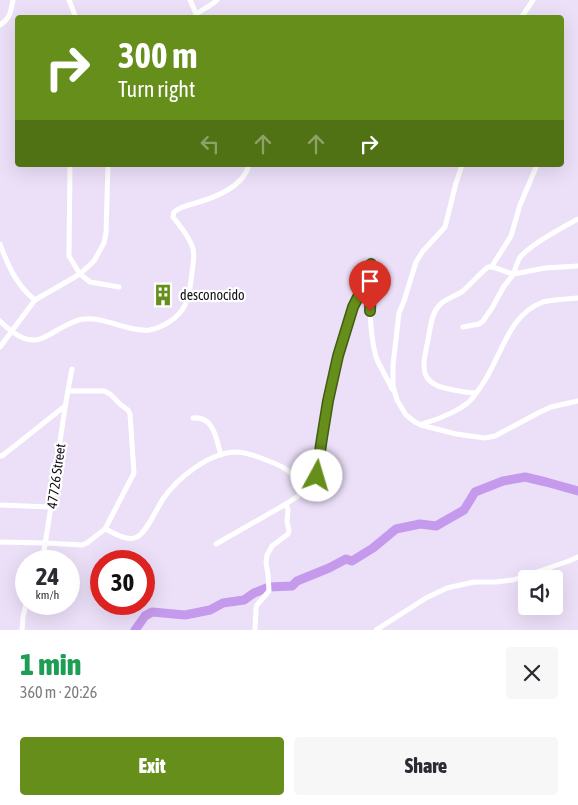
<!DOCTYPE html>
<meta charset="utf-8">
<style>
body{margin:0;font-family:"Asap Condensed",sans-serif;background:#f7f7f7;color:#2b2b33;height:100vh;display:flex;flex-direction:column;font-size:19px;white-space:nowrap}
*{box-sizing:border-box;margin:0}
p{font-size:16px;color:#7c7c81}
.icon{flex:none;width:28px;height:28px;fill:none;stroke:currentColor;stroke-width:2;stroke-linecap:round;stroke-linejoin:round}
.map{position:relative;height:630px;overflow:hidden}
.details{display:flex;flex-direction:column;background:#fff;flex:1}
.details>*{flex:none}
.guide{position:absolute;left:15px;top:15px;width:549px;height:152px;border-radius:5px;box-shadow:0 5px 20px #0002;background:#668e1b;color:#fff;overflow:hidden}
.tools{position:absolute;left:518px;top:570px;display:grid;gap:10px}
.tools a{display:grid;place-items:center;width:45px;height:45px;border-radius:5px;background:#fff;box-shadow:0 5px 20px #0002;font-size:25px}
.speed{position:absolute;left:15px;top:550px;display:flex;gap:10px;font-size:25px;font-weight:700;text-align:center}
.speed>*{display:grid;place-content:center;width:65px;height:65px;border-radius:50%;background:#fff;box-shadow:0 5px 20px #0002;line-height:1}
.speed small{font-size:12px;font-weight:400}
.speed .limit{border:8px solid #d22;background:#fff;color:#111}
.pin{position:absolute;display:grid;place-items:center;width:42px;height:42px;color:#fff;margin:-51px -21px;border-radius:50% 50% 50% 0;rotate:-45deg;box-shadow:0 0 5px #0007}
.pin .icon{rotate:45deg}
.me{position:absolute;width:55px;margin:-28px;rotate:6deg;stroke-linejoin:round;filter:drop-shadow(0 0 4px #0008)}
.turn{display:flex;align-items:center;gap:18px;height:105px;padding:0 20px;font-size:22px}
.turn .icon{width:65px;height:65px;stroke-width:2.5}
.turn b{display:block;font-size:35px;line-height:42px}
.lanes{display:flex;align-items:center;height:48px;padding:0 20px;background:#0003;justify-content:center;gap:25px;direction:ltr}
.lanes .off{opacity:.35}
.round{display:grid;place-items:center;flex:none;width:52px;height:52px;border-radius:5px;background:#f7f7f7}
.summary{display:flex;align-items:center;justify-content:space-between;height:85px;padding:0 20px}
h1{font-size:30px;font-weight:800;line-height:38px;color:#1e9e55}
.cta{display:flex;gap:10px;margin-top:auto;padding:10px 20px}
.cta a{flex:1;height:58px;border-radius:5px;background:#668e1b;color:#fff;font-size:20px;font-weight:800;line-height:58px;text-align:center}
.cta a+a{background:#f7f7f7;color:#2b2b33}
.map>svg:first-child{display:block}
.lines{fill:none;stroke-linecap:round;stroke-linejoin:round}
.river{stroke:#c599ec;stroke-width:9}
.minor{stroke:#fff;stroke-width:5}
.route-casing{stroke:#425c12;stroke-width:12}
.route{stroke:#668e1b;stroke-width:9}
.labels{text-anchor:middle;stroke-width:4.5;stroke-linejoin:round;paint-order:stroke}
.poi-label{font-size:14px;fill:#141018;stroke:#fff;text-anchor:start}
.street-label{font-size:14px;fill:#141018;stroke:#fff}
</style>
<div class="map">
<svg width="578" height="630" viewBox="0 0 578 630">
<rect width="100%" height="100%" fill="#ece0f9"/>
<g class="lines">
<polyline class="river" points="135,630 145,616 152,612 185,615 210,610 223,603 244,600 254,593 269,587 292,586 297,581 329,568 346,559 352,561 373,548 396,529 420,524 436,526 464,510 475,492 503,481 525,477 546,482 578,491"/>
<g class="minor">
<polyline points="69,0 76,18"/>
<polyline points="190,0 197,16"/>
<path d="M 196,14 C 203,9 211,6 217,0"/>
<polyline points="521,18 533,0"/>
<path d="M 0,25 C 10,19 11,11 13,0"/>
<polyline points="70,165 69,256 80,274 90,282 119,287"/>
<polyline points="462,165 456,183 445,227 423,251 416,262 404,301 399,313 393,365 393,386 397,400 406,415 415,422 421,425 456,434 485,438 495,436 540,412 551,407 578,401"/>
<path d="M 0,244 C 8,266 17,286 35,300"/>
<polyline points="492,266 511,236 520,205 537,165"/>
<path d="M 0,321 C 10,331 25,344 40,339 C 49,336 58,329 67,325 C 73,322 78,319 85,319 C 106,317 127,332 149,330 C 162,328 179,318 185,305 C 190,295 191,283 192,272 C 193,264 195,256 193,249 C 190,237 180,226 173,217 L 174,212 C 180,207 188,205 196,203 C 216,197 243,187 249,165"/>
<polyline points="463,327 479,324 483,321 492,308 504,286 514,274 545,268 578,266"/>
<polyline points="0,347 35,300 80,274 94,261 104,243 106,233 108,165"/>
<polyline points="68,391 104,391 110,394 121,405 128,410 130,414 134,473 105,529"/>
<path d="M 476,393 C 500,366 505,315 543,302 C 554,299 567,299 578,298"/>
<path d="M 193,418 C 214,416 216,438 221,455"/>
<path d="M 422,424 C 437,420 469,408 476,393 C 467,393 458,391 449,389 C 417,383 423,365 428,340 C 430,330 431,315 438,307 C 444,298 455,297 463,291 C 472,283 479,274 488,267 C 497,266 505,273 514,274 C 515,269 517,263 519,259 C 526,247 565,226 578,219"/>
<polyline points="0,456 2,456 65,406"/>
<path d="M 299,488 L 310,478 L 317,477 L 320,473 L 319,458 L 321,438 L 327,401 L 338,356 L 355,302 L 363,285 L 371,264 L 372,266 C 370,296 368,327 376,357 C 379,365 388,380 392,389"/>
<polyline points="0,505 51,507"/>
<path d="M 0,542 L 46,543 L 82,545 L 87,543 L 105,529 C 115,533 127,542 137,537 C 146,533 157,508 163,499 C 177,478 209,453 235,452 C 244,452 253,455 261,458 C 271,462 285,466 292,474 C 296,478 298,485 300,491 L 298,496 L 286,504 L 288,510 L 287,522 L 289,530 L 288,534 L 272,546 L 267,555 L 266,563 L 268,574 L 269,591 L 257,605 L 256,608 L 255,630"/>
<polyline points="216,544 286,504"/>
<path d="M 42,561 C 54,498 59,433 72,369"/>
<polyline points="22,630 23,617 26,604"/>
<polyline points="376,630 426,598 447,588 474,582 496,582 513,580 569,561 578,557"/>
</g>
</g>
<g class="lines">
<g class="route-casing">
<polyline id="route" points="317,476 320,473 319,458 322,438 328,401 338,356 353,307 364,285 371,264 372,266 370,311"/>
</g>
<use href="#route" class="route"/>
</g>
<defs>
<g id="building-bare" transform="scale(1.725)"><path d="M-4-6H4V6H1V3H-1V6H-4ZM-2.5-4.3h1.7v1.8h-1.7ZM.8-4.3h1.7v1.8H.8ZM-2.5-1h1.7V.8h-1.7ZM.8-1h1.7V.8H.8Z" fill="#668e1b" stroke="#fff" stroke-width="2.5" paint-order="stroke"/></g>
</defs>
<g fill-rule="evenodd">
<use href="#building-bare" x="163" y="295"/>
</g>
<g class="labels">
<g class="poi-label">
<text x="180" y="300">desconocido</text>
</g>
<g class="street-label">
<text transform="translate(56 476) rotate(-82)" y="5">47726 Street</text>
</g>
</g>
</svg>
<div class="tools">
<a><svg class="icon" aria-label="sound" viewBox="0 0 24 24"><path d="M4 9h4l5-4v14l-5-4H4zM17 9q2 3 0 6"/></svg></a>
</div>
<div class="speed"><div>24<small>km/h</small></div><div class="limit">30</div></div>
<div class="pin" style="left:370px;top:311px;background:#d93025"><svg class="icon" aria-label="arrive" viewBox="0 0 24 24"><path d="M6 21V4h12l-3 4 3 4H6"/></svg></div>
<svg class="me" style="left:317px;top:476px" viewBox="-20 -20 40 40"><circle r="19" fill="#fff"/><path d="M0-13L10 11 0 6-10 11z" fill="#668e1b"/></svg>
<div class="guide">
<div class="turn"><svg class="icon" aria-label="right" viewBox="0 0 24 24"><path d="M7 20v-9h11M14 6l5 5-5 5"/></svg><div><b>300 m</b>Turn right</div></div>
<div class="lanes"><svg class="icon off" aria-label="left" viewBox="0 0 24 24"><path d="M17 20v-9H6M10 6l-5 5 5 5"/></svg><svg class="icon off" aria-label="ahead" viewBox="0 0 24 24"><path d="M12 20V5M6 11l6-6 6 6"/></svg><svg class="icon off" aria-label="ahead" viewBox="0 0 24 24"><path d="M12 20V5M6 11l6-6 6 6"/></svg><svg class="icon" aria-label="right" viewBox="0 0 24 24"><path d="M7 20v-9h11M14 6l5 5-5 5"/></svg></div>
</div>
</div>
<section class="details">
<div class="summary"><div><h1>1 min</h1><p>360 m · 20:26</p></div><a class="round"><svg class="icon" aria-label="close" viewBox="0 0 24 24"><path d="M6 6l12 12M18 6L6 18"/></svg></a></div>
<div class="cta"><a>Exit</a><a>Share</a></div>
</section>
